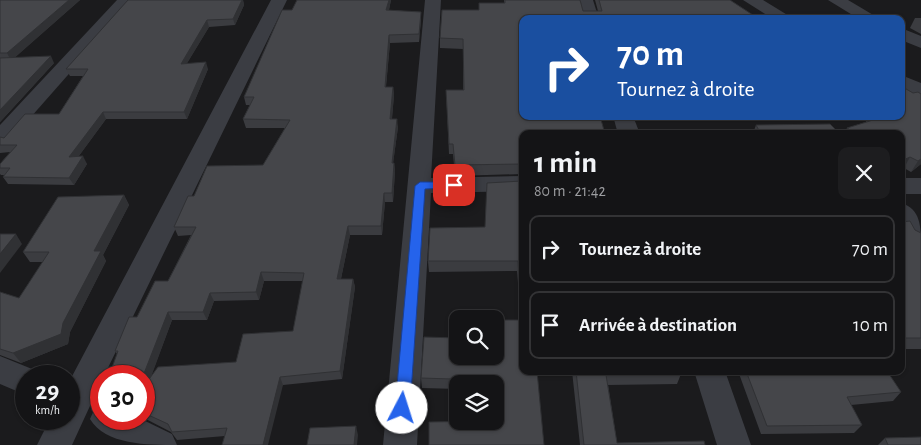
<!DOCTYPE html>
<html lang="fr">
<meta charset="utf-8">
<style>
body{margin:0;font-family:"Alegreya Sans",sans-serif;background:#1d1d1f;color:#f1f3f6;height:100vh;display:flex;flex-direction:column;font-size:19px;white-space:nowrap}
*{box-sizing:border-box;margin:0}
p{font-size:16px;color:#9d9ea1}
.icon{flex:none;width:28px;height:28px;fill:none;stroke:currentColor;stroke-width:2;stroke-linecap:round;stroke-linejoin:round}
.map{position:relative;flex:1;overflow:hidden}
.details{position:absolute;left:519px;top:130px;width:386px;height:245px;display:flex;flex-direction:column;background:#141416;border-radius:10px;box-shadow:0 1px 4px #0004,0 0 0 1px #333335}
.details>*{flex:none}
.banner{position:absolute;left:519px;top:15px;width:386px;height:105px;border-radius:10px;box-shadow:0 1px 4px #0004,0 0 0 1px #333335;background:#1a4fa0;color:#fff;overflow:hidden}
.fabs{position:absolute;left:449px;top:310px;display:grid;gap:10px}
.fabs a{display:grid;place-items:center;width:55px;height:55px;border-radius:10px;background:#141416;box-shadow:0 1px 4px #0004,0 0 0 1px #333335;font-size:25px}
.speed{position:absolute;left:15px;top:365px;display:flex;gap:10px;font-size:25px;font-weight:700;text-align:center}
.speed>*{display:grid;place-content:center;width:65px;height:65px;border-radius:50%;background:#141416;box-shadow:0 1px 4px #0004,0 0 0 1px #333335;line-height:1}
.speed small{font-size:12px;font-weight:400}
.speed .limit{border:8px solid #d22;background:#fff;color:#111}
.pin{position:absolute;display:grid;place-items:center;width:42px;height:42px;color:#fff;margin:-21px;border-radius:10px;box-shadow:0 2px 8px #0006}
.me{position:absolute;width:55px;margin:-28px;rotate:5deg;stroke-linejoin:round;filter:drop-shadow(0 0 4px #0008)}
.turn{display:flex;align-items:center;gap:18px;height:105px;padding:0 15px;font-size:22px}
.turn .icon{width:65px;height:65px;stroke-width:2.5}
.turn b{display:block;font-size:35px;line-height:42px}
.round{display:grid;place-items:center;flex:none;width:52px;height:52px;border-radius:10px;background:#1d1d1f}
.overview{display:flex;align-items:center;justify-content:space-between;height:85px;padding:0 15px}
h1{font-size:30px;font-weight:700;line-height:38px}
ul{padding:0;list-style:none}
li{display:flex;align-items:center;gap:15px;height:68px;margin:0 10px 8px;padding:0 5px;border:2px solid #333335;border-radius:10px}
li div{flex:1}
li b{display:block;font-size:19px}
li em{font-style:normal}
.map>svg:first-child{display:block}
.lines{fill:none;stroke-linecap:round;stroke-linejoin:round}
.minor{fill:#3b3d43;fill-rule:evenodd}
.wall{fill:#3b3c40;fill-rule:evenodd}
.shaded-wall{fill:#303134}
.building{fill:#45464a;stroke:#303134}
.route{fill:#2563eb;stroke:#184099}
</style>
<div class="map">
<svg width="921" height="445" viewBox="0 0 921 445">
<rect width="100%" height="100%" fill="#1b1b1d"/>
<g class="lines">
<g class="minor">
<polygon points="117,0 134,0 8,143 0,144 0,125"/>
<polygon points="271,0 287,0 104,376 101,376 101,382 72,445 37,445 50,419 69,419 69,382"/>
<polygon points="425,0 441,0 431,178 522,176 522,191 431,193 417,445 383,445"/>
<polygon points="577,0 593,0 599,19 583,19"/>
<polygon points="743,0 763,0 794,19 773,19"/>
<polygon points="828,0 848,0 880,19 859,19"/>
<polygon points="901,28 921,36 921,48 901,40"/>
<polygon points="901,75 921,83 921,97 901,89"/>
<polygon points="613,116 633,116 640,134 618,134"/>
<rect x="901" y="178" width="20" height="16"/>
<path d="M 901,203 C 921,209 921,227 921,246 C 900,240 901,221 901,203 Z"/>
<polygon points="0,356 37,371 40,376 26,376 26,395 0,384"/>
<polygon points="694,371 725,371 751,445 717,445"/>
<path d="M 101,406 L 101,419 L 141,419 L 172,434 L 177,445 C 148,445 105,445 90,419 L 95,408 Z"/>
</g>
</g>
<g class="wall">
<polygon points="0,0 80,0 15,57 54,63 0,122"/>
<polygon points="128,0 243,0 244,5 235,25 209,27 187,63 208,69 187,119 106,119 78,157 87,164 74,185 8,184 3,177 4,175 1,175 0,174 0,164 10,152 0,153 0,137 4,138 59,114 83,76 70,76 66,69"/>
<path d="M 391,0 L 389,10 L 421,12 L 421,19 L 419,42 L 390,43 L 386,87 L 393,87 L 394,95 L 392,119 L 398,127 L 393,163 L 394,163 L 395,171 L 393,202 L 385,202 L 382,235 L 350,235 L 341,279 L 353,279 L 355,287 L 342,379 L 283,385 L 225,436 L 177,440 L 171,432 L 144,418 L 144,376 L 117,354 L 115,351 L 137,317 L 168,281 L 191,235 L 178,236 L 174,227 L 194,196 L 263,165 L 285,128 L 246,128 L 243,119 L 250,105 L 246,105 L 244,97 L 292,10 ZM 264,281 L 303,281 L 293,331 L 236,362 L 151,376 L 172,320 L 207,320 L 214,301 L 259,300 Z"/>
<polygon points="504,0 580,0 583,11 598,11 595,0 730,0 522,19 522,179 522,174 455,176 453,154 449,154 446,90 463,90 463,49 440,48 440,38 479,10 504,3"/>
<polygon points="915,18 921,18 921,34 910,28"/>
<polygon points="866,116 901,116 921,164 911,172 904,168 901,169 901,134 844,134 847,128 866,122"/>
<polygon points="756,125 840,134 753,134 753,133"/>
<polygon points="522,181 522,371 495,421 495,384 458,384 458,389 422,388 421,378 499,338 499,320 521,320 517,271 429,272 428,261 485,227"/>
<polygon points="124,195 129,205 103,255 106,261 70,332 68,344 21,363 0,355 0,292 19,298 43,262 30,262 23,252"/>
<polygon points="901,222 921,233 921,349 901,349"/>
<polygon points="572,371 681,371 681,374 677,384 608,385 617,443 705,445 580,445"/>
<polygon points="738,371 887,371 901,392 893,401 851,405 862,425 854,433 761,434"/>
<polygon points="885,438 921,445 878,445"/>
</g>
<g class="shaded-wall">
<polygon points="69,0 80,0 11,61 7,53"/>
<polygon points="242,0 243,0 244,5 235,25 233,19"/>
<polygon points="389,0 391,0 387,18 386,10"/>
<polygon points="421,12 421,19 419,42 419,34"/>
<polygon points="207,20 209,27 183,70 181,64"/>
<polygon points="389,35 390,43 385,95 385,87"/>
<polygon points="51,56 54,63 0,122 0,110"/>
<polygon points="206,62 208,69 187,119 184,112"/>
<polygon points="393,87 394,95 391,127 390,119"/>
<polygon points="103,112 106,119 73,164 69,157"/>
<polygon points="397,119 398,127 392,171 392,163"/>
<polygon points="83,156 87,164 74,185 69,178"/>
<polygon points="910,157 904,168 901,169 901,161"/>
<polygon points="921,159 921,164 911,172 918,161"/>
<polygon points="394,163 395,171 393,202 392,193"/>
<polygon points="384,193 385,202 382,235 381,226"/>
<polygon points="124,195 129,205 103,255 106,261 70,332 68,344 21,363 13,353 63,323 94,251"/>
<polygon points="348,226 350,235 339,288 337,279"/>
<polygon points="16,234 22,244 0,273 0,254"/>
<polygon points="261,272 264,281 259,300 256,292"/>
<polygon points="353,279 355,287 342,379 340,371"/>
<polygon points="210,293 214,301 207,320 203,312"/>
<polygon points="168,312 172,320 147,388 144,383 144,376 143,376"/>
<polygon points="280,377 283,385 268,445 263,445"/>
<polygon points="356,426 358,435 357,445 354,445"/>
</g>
<g class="building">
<polygon points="0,0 69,0 7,53 0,53"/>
<polygon points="128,0 242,0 233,19 207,20 181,64 206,62 184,112 103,112 69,157 83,156 69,178 3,177 10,168 0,168 0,164 17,145 0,145 0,137 4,138 25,114 59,114 88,69 66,69"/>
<polygon points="297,0 389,0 386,10 421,12 419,34 389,35 385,87 393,87 390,119 397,119 392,163 394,163 392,193 384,193 381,226 348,226 337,279 353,279 340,371 280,377 263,445 222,445 227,428 172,432 168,424 144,413 144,386 158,367 236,362 243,334 293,331 304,273 261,272 256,292 210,293 203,312 168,312 143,376 109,376 118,351 115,351 129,317 137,317 155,281 168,281 196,227 174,227 188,196 194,196 207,166 263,165 290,120 243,119 254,97 244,97 282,10 292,10"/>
<polygon points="505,0 580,0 583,11 602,11 599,0 730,0 759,19 522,19 522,116 600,116 605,134 522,134 522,164 455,165 453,144 449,144 446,90 464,90 463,39 440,38 442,10 479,10 479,3 505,3"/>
<polygon points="51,56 0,110 0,58"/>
<polygon points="901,86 913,93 918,92 921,94 921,159 918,161 910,157 901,161 901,134 857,134 847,128 873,120 872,116 901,116"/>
<polygon points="830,124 840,134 761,134 756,125"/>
<polygon points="522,181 522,371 537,371 544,445 429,445 429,422 495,421 495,384 483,384 483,380 421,378 424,337 458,338 458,356 495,356 495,338 500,338 499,320 522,320 518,261 428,261 430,228 485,227 487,183"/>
<polygon points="124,195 94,251 101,251 63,323 61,334 13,353 0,349 0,292 19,298 49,252 23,252 58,197"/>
<polygon points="910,221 915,230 921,233 921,338 901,338 901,222"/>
<polygon points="0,234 16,234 0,254"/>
<polygon points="576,371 681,371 681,374 606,375 617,443 704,441 705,445 584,445"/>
<polygon points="746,371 887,371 901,392 847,397 862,425 767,426"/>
<polygon points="356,426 354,445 307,445 310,428"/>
<polygon points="921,437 921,445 888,445 885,438"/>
</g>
<polygon class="route" points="420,182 454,182 460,185 454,188 425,189 410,408 408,413 402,415 397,413 395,408 415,186"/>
</svg>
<div class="fabs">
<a><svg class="icon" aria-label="search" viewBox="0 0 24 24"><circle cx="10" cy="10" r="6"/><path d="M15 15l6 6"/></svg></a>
<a><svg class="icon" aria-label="layers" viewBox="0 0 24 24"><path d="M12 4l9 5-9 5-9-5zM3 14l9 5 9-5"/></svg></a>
</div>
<div class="speed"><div>29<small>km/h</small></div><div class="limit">30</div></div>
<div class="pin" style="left:454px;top:185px;background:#d93025"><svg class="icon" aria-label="arrive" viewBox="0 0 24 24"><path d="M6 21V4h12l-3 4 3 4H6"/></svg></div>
<svg class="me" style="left:402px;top:408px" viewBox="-20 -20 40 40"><circle r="19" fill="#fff"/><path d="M0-13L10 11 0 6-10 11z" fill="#2563eb"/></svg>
<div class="banner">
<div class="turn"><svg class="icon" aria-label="right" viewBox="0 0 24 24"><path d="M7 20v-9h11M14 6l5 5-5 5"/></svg><div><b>70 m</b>Tournez à droite</div></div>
</div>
<section class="details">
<div class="overview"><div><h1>1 min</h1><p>80 m · 21:42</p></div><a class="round"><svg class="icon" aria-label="close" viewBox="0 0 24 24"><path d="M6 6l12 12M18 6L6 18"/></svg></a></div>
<ul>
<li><svg class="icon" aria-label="right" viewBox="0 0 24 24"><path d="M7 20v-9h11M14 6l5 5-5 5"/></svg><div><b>Tournez à droite</b></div><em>70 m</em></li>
<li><svg class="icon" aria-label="arrive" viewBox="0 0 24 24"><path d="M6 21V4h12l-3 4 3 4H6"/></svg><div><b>Arrivée à destination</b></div><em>10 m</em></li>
</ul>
</section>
</div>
